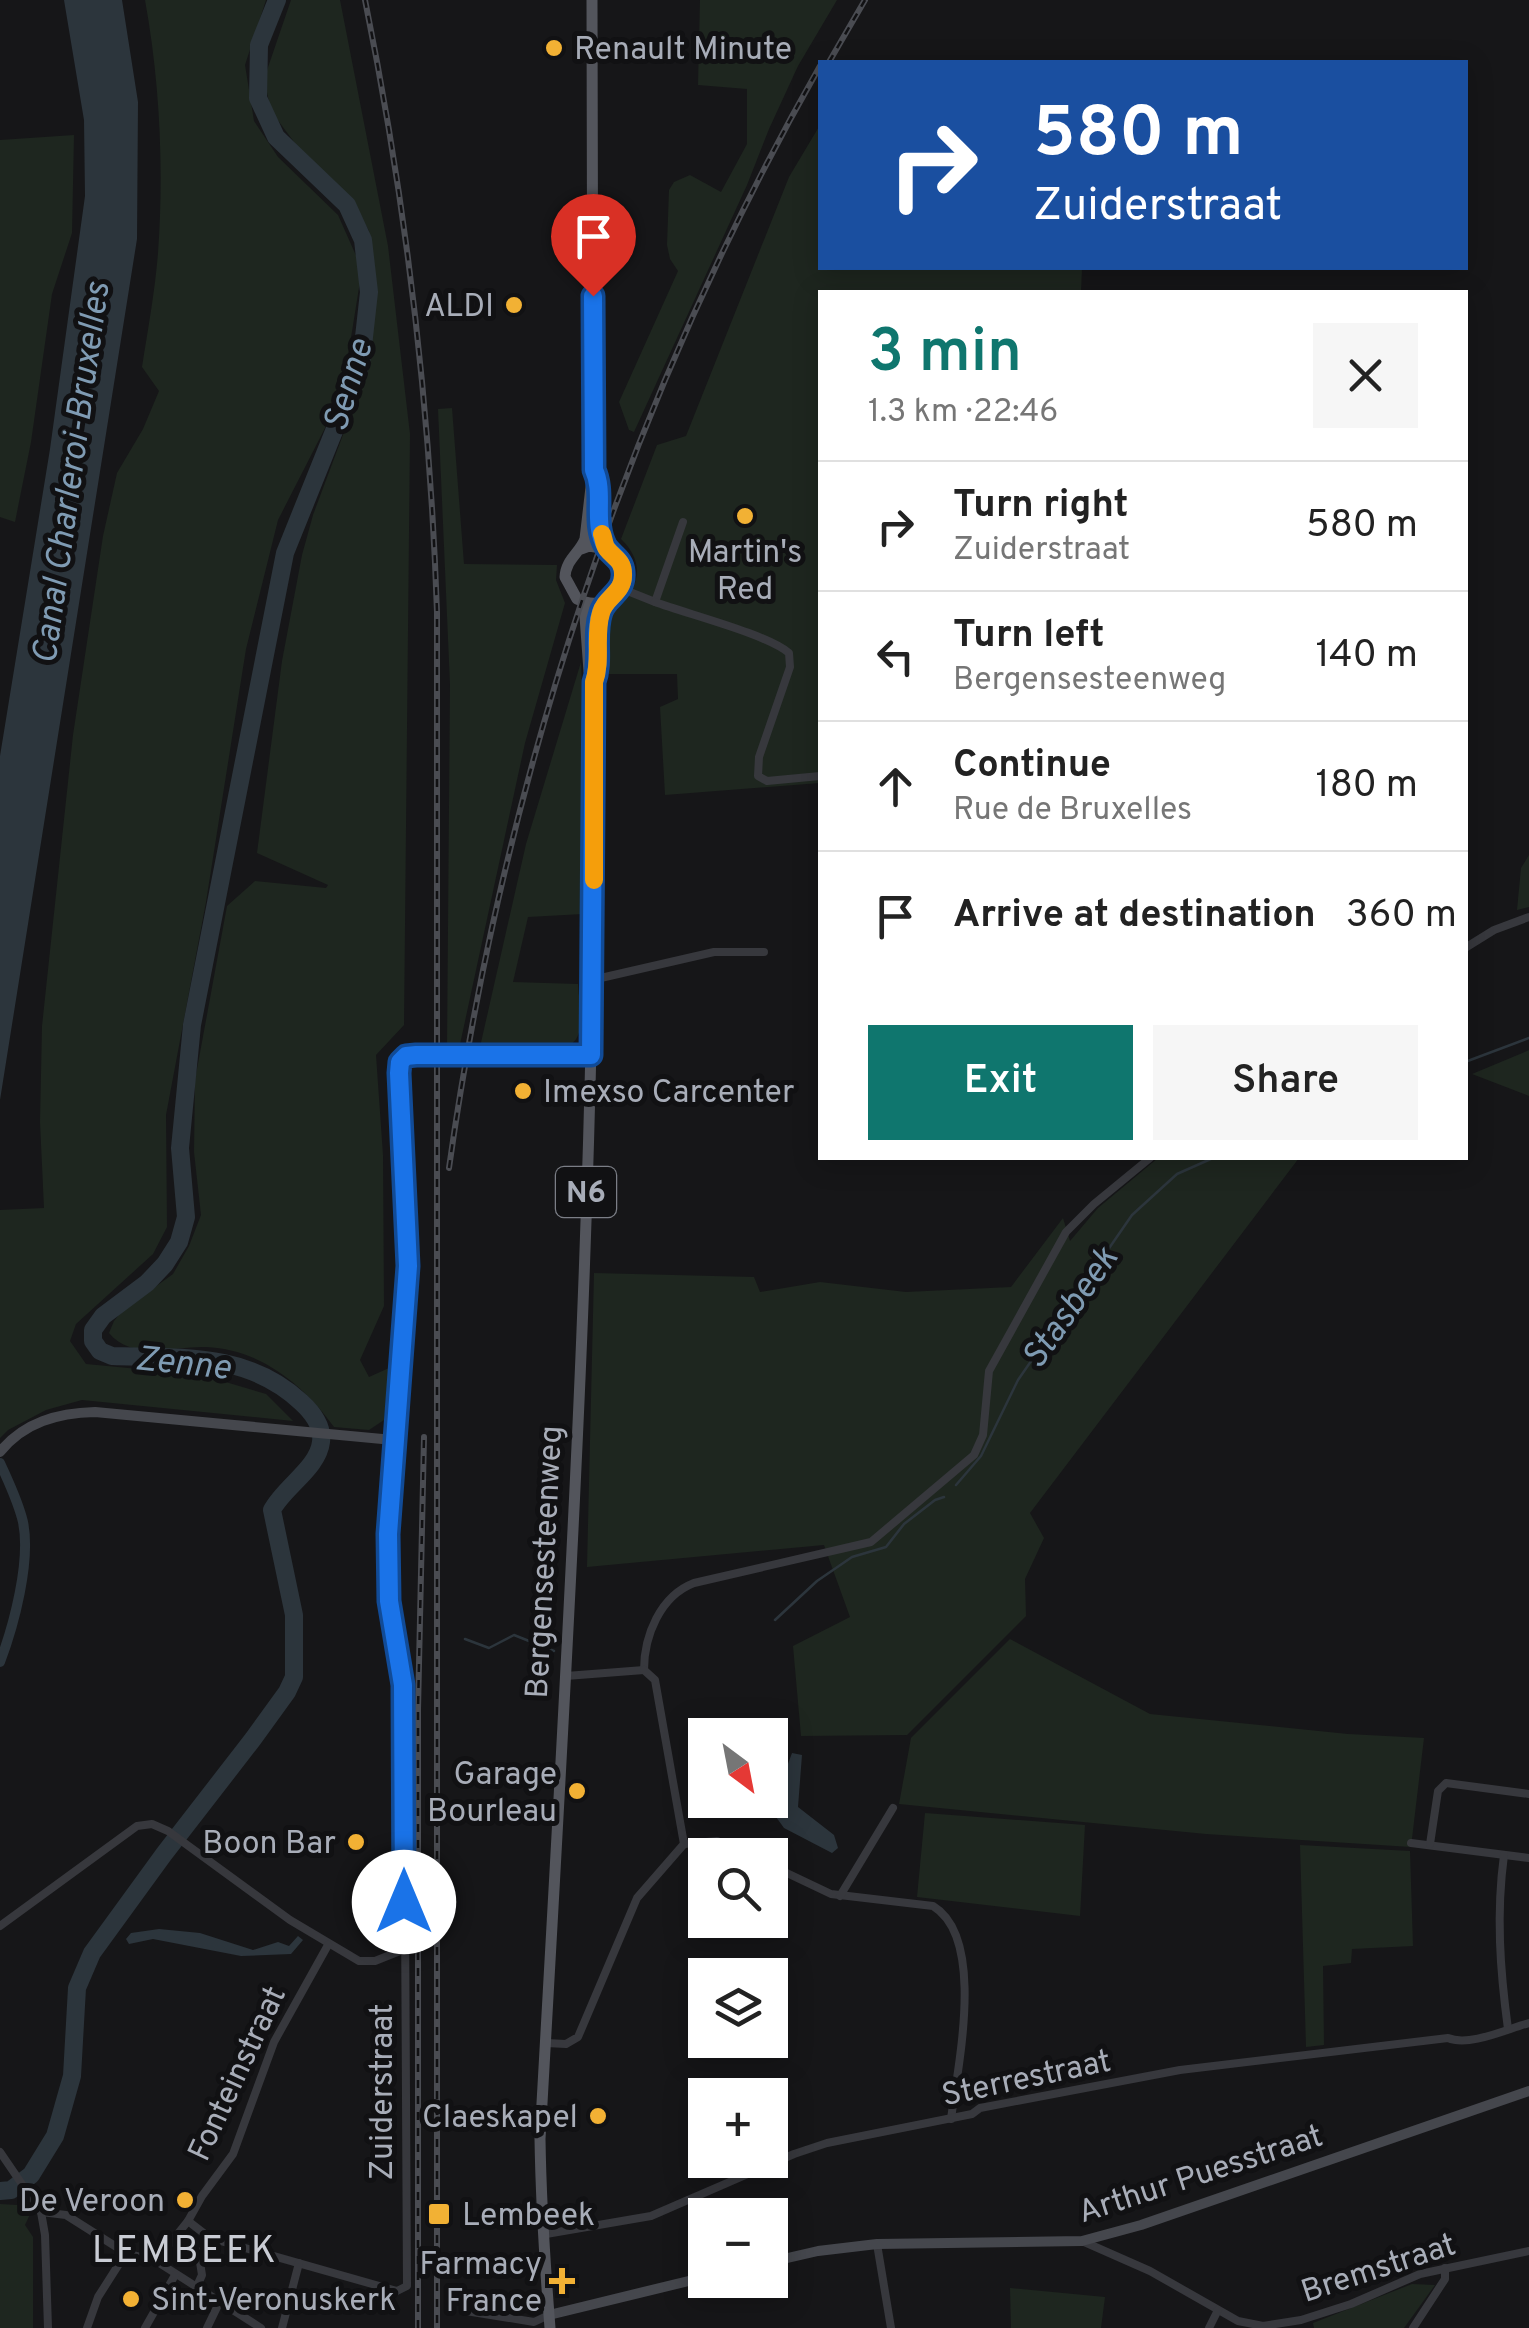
<!DOCTYPE html>
<meta charset="utf-8">
<style>
body{margin:0;font-family:Overpass,sans-serif;background:#f6f6f6;color:#222;height:100vh;display:flex;flex-direction:column;font-size:38px;white-space:nowrap}
*{box-sizing:border-box;margin:0}
p{font-size:32px;color:#767676}
.icon{flex:none;width:55px;height:55px;fill:none;stroke:currentColor;stroke-width:2;stroke-linecap:round;stroke-linejoin:round}
.map{position:relative;flex:1;overflow:hidden}
.details{position:absolute;left:818px;top:290px;width:650px;height:870px;display:flex;flex-direction:column;background:#fff;border-radius:0px;box-shadow:0 5px 25px #0003}
.details>*{flex:none}
.guide{position:absolute;left:818px;top:60px;width:650px;height:210px;border-radius:0px;box-shadow:0 5px 25px #0003;background:#1a4fa0;color:#fff;overflow:hidden}
.needle{width:65px;rotate:148deg}
.buttons{position:absolute;left:688px;top:1718px;display:grid;gap:20px}
.buttons a{display:grid;place-items:center;width:100px;height:100px;border-radius:0px;background:#fff;box-shadow:0 5px 25px #0003;font-size:50px}
.pin{position:absolute;display:grid;place-items:center;width:85px;height:85px;color:#fff;margin:-102px -42px;border-radius:50% 50% 50% 0;rotate:-45deg;box-shadow:0 0 10px #0007}
.pin .icon{rotate:45deg}
.me{position:absolute;width:110px;margin:-55px;rotate:0deg;stroke-linejoin:round;filter:drop-shadow(0 0 8px #0008)}
.turn{display:flex;align-items:center;gap:35px;height:210px;padding:0 50px;font-size:45px}
.turn .icon{width:130px;height:130px;stroke-width:2.5}
.turn b{display:block;font-size:70px;line-height:85px}
.round{display:grid;place-items:center;flex:none;width:105px;height:105px;border-radius:0px;background:#f6f6f6}
.summary{display:flex;align-items:center;justify-content:space-between;height:170px;padding:0 50px}
h1{font-size:60px;font-weight:600;line-height:75px;color:#0f766e}
.action{display:flex;gap:20px;margin-top:auto;padding:20px 50px}
.action a{flex:1;height:115px;border-radius:0px;background:#0f766e;color:#fff;font-size:40px;font-weight:600;line-height:115px;text-align:center}
.action a+a{background:#f6f6f6;color:#222}
ul{padding:0;list-style:none}
li{display:flex;align-items:center;gap:30px;height:130px;padding:0 50px;border-top:2px solid #e0e0e0}
li div{flex:1}
li b{display:block;font-size:38px}
li em{font-style:normal}
.map>svg:first-child{display:block}
.green{fill:#1e261f}
.water{fill:#2c353c}
.lines{fill:none;stroke-linecap:round;stroke-linejoin:round}
.stream{stroke:#2c353c;stroke-width:2.5}
.canal{stroke:#2c353c;stroke-width:10}
.river{stroke:#2c353c;stroke-width:18}
.street{stroke:#37383d;stroke-width:8}
.secondary{stroke:#45474d;stroke-width:10}
.primary{stroke:#53555c;stroke-width:11}
.rail-casing{stroke:#4a4c52;stroke-width:6}
.rail{stroke:#111113;stroke-width:2.5;stroke-dasharray:8;stroke-linecap:butt}
.secondary-bridge{stroke:#45474d;stroke-width:10}
.route-casing{stroke:#114b97;stroke-width:25}
.route{stroke:#1a73e8;stroke-width:18}
.slow{stroke:#f59e0b;stroke-width:18}
.poi-dot{fill:#f2b134;stroke:#111113;stroke-width:4}
.labels{text-anchor:middle;stroke-width:10;stroke-linejoin:round;paint-order:stroke}
.shield{fill:#111113;stroke:#7b7e86;stroke-width:2.5}
.shield-label{font-size:30px;font-weight:bold;fill:#a8adb8}
.poi-label{font-size:32px;fill:#a8adb8;stroke:#111113;text-anchor:end}
.street-label{font-size:32px;fill:#a8adb8;stroke:#111113}
.water-label{font-size:35px;font-style:italic;fill:#7f9bb3;stroke:#111113}
.quarter-label{font-size:38px;letter-spacing:2.5px;fill:#c9ccd4;stroke:#111113}
</style>
<div class="map">
<svg width="1529" height="2328" viewBox="0 0 1529 2328">
<rect width="100%" height="100%" fill="#161618"/>
<g class="green">
<path d="M 145,0 L 266,0 L 245,65 L 254,121 L 278,157 L 338,215 L 362,269 L 349,350 L 325,428 L 278,520 L 246,649 L 206,902 L 166,1115 L 167,1227 L 153,1254 L 76,1324 L 70,1341 L 86,1364 L 202,1375 L 266,1394 L 293,1421 L 82,1400 L 46,1410 L 8,1430 L 0,1438 L 0,1210 L 44,1208 L 40,1122 L 42,1026 L 73,735 L 103,536 L 117,473 L 143,429 L 159,391 L 142,367 C 148,329 155,291 158,253 C 164,169 160,83 145,0 Z"/>
<path d="M 291,0 L 340,0 L 388,246 L 410,434 L 404,1025 L 376,1055 L 383,1155 L 384,1306 L 360,1360 L 369,1377 L 389,1368 L 384,1420 L 369,1430 L 334,1427 C 304,1385 260,1349 206,1347 C 174,1346 132,1361 109,1333 L 114,1321 L 122,1311 L 173,1274 L 189,1246 L 201,1215 L 194,1152 L 195,1080 L 227,906 L 255,881 L 326,888 L 328,885 L 257,853 L 282,661 L 302,555 L 313,515 L 368,368 L 373,295 L 369,231 L 353,201 L 300,150 L 271,111 L 264,79 Z"/>
<polygon points="700,0 837,0 798,66 769,129 747,185 634,432 629,430 619,402 678,271 670,259 667,245 669,190 674,182 690,175 721,192 747,144 747,89 698,85"/>
<path d="M 820,125 L 820,268 L 1082,268 L 1081,292 L 820,292 L 820,783 L 665,795 L 660,707 L 678,699 L 677,674 L 608,674 L 610,615 C 637,593 649,566 621,539 L 657,445 L 686,436 L 789,177 Z"/>
<polygon points="74,135 72,233 52,294 31,442 15,522 0,517 0,140"/>
<polygon points="452,408 464,564 557,565 556,580 565,603 525,743 459,1049 447,1048 450,684 438,409"/>
<path d="M 581,662 L 586,791 L 583,914 L 528,917 L 513,982 L 578,984 C 579,1007 589,1038 565,1048 L 480,1047 L 526,844 Z"/>
<polygon points="1529,855 1529,907 1517,910 1521,868"/>
<polygon points="1529,1050 1529,1096 1472,1074 1527,1051"/>
<polygon points="1158,1158 1299,1158 1030,1513 1044,1538 1025,1579 1026,1616 907,1735 801,1736 793,1646 850,1617 824,1545 587,1567 594,1273 754,1277 760,1292 820,1282 906,1292 1011,1287 1063,1218 1070,1241 1098,1208"/>
<polygon points="1010,1639 1150,1714 1348,1734 1424,1738 1411,1847 1206,1834 899,1804 911,1738"/>
<polygon points="925,1813 1085,1825 1080,1916 917,1897"/>
<polygon points="1300,1845 1410,1851 1413,1946 1352,1949 1351,1963 1323,1966 1324,2045 1306,2047"/>
<polygon points="23,2201 31,2212 25,2225 33,2237 33,2328 0,2328 0,2204 17,2205"/>
<polygon points="1412,2284 1435,2285 1404,2328 1314,2328 1313,2323"/>
<polygon points="1010,2288 1105,2297 1101,2328 1011,2328"/>
</g>
<g class="water">
<polygon points="64,0 122,0 138,102 137,239 0,1100 0,756 50,449 85,196 84,120"/>
<polygon points="792,1753 802,1755 798,1807 834,1835 838,1848 832,1853 784,1828 771,1810"/>
<polygon points="159,1929 200,1933 253,1950 278,1942 289,1946 298,1936 303,1940 291,1954 241,1956 153,1939 129,1944 126,1939 131,1933"/>
</g>
<g class="lines">
<g class="stream">
<polyline points="1465,1062 1529,1038"/>
<polyline points="956,1485 981,1456 1018,1380 1132,1215 1177,1174 1213,1158"/>
<polyline points="775,1620 817,1581 852,1557 886,1547 904,1524 935,1500 944,1497"/>
<polyline points="465,1639 489,1648 514,1635 554,1651"/>
</g>
<path class="canal" d="M 0,1463 C 9,1483 18,1501 23,1522 C 31,1561 14,1625 0,1662"/>
<path class="river" d="M 0,2191 L 11,2190 L 31,2175 L 55,2136 L 72,2076 L 77,1988 L 92,1953 L 164,1854 L 253,1739 L 287,1692 L 294,1677 L 294,1615 L 272,1510 C 284,1487 318,1468 321,1442 C 323,1426 312,1412 301,1402 C 248,1352 180,1358 112,1356 L 100,1351 L 93,1341 L 93,1330 L 103,1316 L 147,1283 L 165,1264 L 179,1242 L 186,1217 L 180,1148 L 192,1025 L 285,553 L 361,364 L 369,292 L 363,240 L 347,205 L 276,137 L 258,98 L 259,45 L 277,0"/>
<g class="street">
<polyline points="620,588 655,602 683,522"/>
<path d="M 655,602 C 687,614 767,634 789,653 L 790,667 L 759,757 L 758,776 L 767,781 L 820,776"/>
<polyline points="1465,948 1494,930 1529,917"/>
<polyline points="592,980 714,952 764,952"/>
<path d="M 644,1670 C 644,1636 660,1596 694,1583 L 871,1542 L 974,1455 L 983,1435 L 989,1371 L 1066,1232 L 1094,1204 L 1150,1158"/>
<polyline points="566,1676 644,1670"/>
<polyline points="1411,1843 1529,1858"/>
<polyline points="684,1844 717,1841 748,1855"/>
<polyline points="1430,1844 1438,1791 1446,1783 1529,1794"/>
<path d="M 1504,1855 C 1496,1914 1500,1970 1508,2029"/>
<path d="M 770,1865 L 831,1894 L 933,1906 C 986,1938 958,2065 951,2119"/>
<polyline points="840,1896 893,1808"/>
<polyline points="0,1926 137,1826 152,1824 168,1831 290,1920 359,1961 375,1961 405,1949"/>
<polyline points="546,2043 566,2044 578,2037 637,1898 684,1844 655,1680 644,1670"/>
<polyline points="0,2152 41,2212 45,2235 48,2328"/>
<polyline points="41,2212 66,2215 126,2253 156,2261 261,2328"/>
<path d="M 188,2221 L 210,2238 L 397,2291 L 407,2286 L 404,1719 C 403,1680 393,1642 390,1603 C 385,1550 389,1493 393,1440"/>
<path d="M 546,2234 L 651,2216 L 794,2154 L 827,2143 L 972,2114 L 980,2108 L 1180,2070 L 1448,2038 C 1469,2047 1507,2029 1529,2023"/>
<polyline points="1082,2241 1150,2271 1238,2321 1263,2326 1301,2320 1351,2304 1420,2274 1529,2251"/>
<polyline points="877,2244 891,2328"/>
<polyline points="156,2261 188,2221 202,2196 233,2154 274,2042 328,1945"/>
<polyline points="197,2286 202,2275 199,2256 210,2238"/>
<polyline points="466,2311 534,2322 549,2315"/>
<polyline points="87,2328 98,2297 126,2253"/>
<polyline points="145,2328 175,2275"/>
<polyline points="207,2328 220,2301"/>
<polyline points="282,2328 299,2263"/>
<polyline points="1209,2328 1218,2310"/>
<polyline points="1413,2328 1445,2279 1445,2268"/>
</g>
<g class="secondary">
<polyline points="450,1055 591,1055"/>
<path d="M 0,1452 C 24,1422 58,1413 95,1412 L 393,1440 L 407,1266 L 399,1073 L 400,1062 L 406,1056 L 416,1055"/>
<polyline points="770,2262 818,2251 877,2244 1082,2241 1141,2225 1529,2091"/>
<polyline points="549,2315 705,2277"/>
</g>
<g class="primary">
<polyline points="593,470 599,481 599,515 607,549"/>
<path d="M 581,549 L 589,546 L 607,549 L 622,566 L 620,588 C 609,604 594,607 577,599 L 565,577 C 566,559 579,554 585,539 L 593,470 L 592,0"/>
<polyline points="584,603 589,671 594,683"/>
<path d="M 550,2328 C 545,2265 541,2202 540,2139 C 567,1654 598,1168 594,683 C 603,656 594,628 605,602"/>
</g>
<g class="rail-casing">
<g id="rail">
<path d="M 365,0 C 406,202 430,406 437,612 L 437,2328"/>
<polyline points="829,62 865,0"/>
<path d="M 449,1168 C 503,783 627,404 820,66"/>
<polyline points="418,2328 418,1710 424,1437"/>
</g>
</g>
<use href="#rail" class="rail"/>
<polyline class="secondary-bridge" points="416,1055 450,1055"/>
</g>
<g class="lines">
<g class="route-casing">
<path id="route" d="M 404,1902 L 403,1685 L 389,1601 L 388,1534 L 408,1266 L 399,1073 L 400,1062 L 406,1056 L 416,1055 L 591,1055 L 594,682 C 602,660 593,635 601,612 C 606,596 625,593 623,572 C 622,559 612,556 606,547 C 592,523 605,493 594,470 L 593,296"/>
</g>
<use href="#route" class="route"/>
<path class="slow" d="M 594,880 L 594,682 C 602,660 594,635 601,613 C 605,597 624,593 623,574 C 623,560 614,558 607,549 C 604,545 604,539 602,534"/>
</g>
<g class="poi-dot">
<circle cx="554" cy="48" r="10"/>
<circle cx="514" cy="305" r="10"/>
<circle cx="745" cy="516" r="10"/>
<circle cx="523" cy="1091" r="10"/>
<circle cx="577" cy="1791" r="10"/>
<circle cx="356" cy="1842" r="10"/>
<circle cx="598" cy="2116" r="10"/>
<circle cx="185" cy="2200" r="10"/>
<rect x="427" y="2202" width="24" height="24" rx="5"/>
<path d="M557 2266h10v10h10v10h-10v10h-10v-10h-10v-10h10z"/>
<circle cx="131" cy="2299" r="10"/>
</g>
<g class="labels">
<rect class="shield" x="556" y="1167" width="60" height="50" rx="8"/>
<g class="shield-label">
<text x="586" y="1202">N6</text>
</g>
<g class="poi-label">
<text x="574" y="59" text-anchor="start">Renault Minute</text>
<text x="494" y="316">ALDI</text>
<text x="745" y="562" text-anchor="middle">Martin's<tspan x="745" dy="37">Red</tspan></text>
<text x="543" y="1102" text-anchor="start">Imexso Carcenter</text>
<text x="557" y="1784">Garage<tspan x="557" dy="37">Bourleau</tspan></text>
<text x="336" y="1853">Boon Bar</text>
<text x="578" y="2127">Claeskapel</text>
<text x="165" y="2211">De Veroon</text>
<text x="462" y="2225" text-anchor="start">Lembeek</text>
<text x="542" y="2274">Farmacy<tspan x="542" dy="37">France</tspan></text>
<text x="151" y="2310" text-anchor="start">Sint-Veronuskerk</text>
</g>
<g class="street-label">
<text transform="translate(543 1562) rotate(-87)" y="11">Bergensesteenweg</text>
<text transform="translate(236 2073) rotate(-65)" y="11">Fonteinstraat</text>
<text transform="translate(1026 2077) rotate(-12)" y="11">Sterrestraat</text>
<text transform="translate(381 2092) rotate(-90)" y="11">Zuiderstraat</text>
<text transform="translate(1200 2173) rotate(-18)" y="11">Arthur Puesstraat</text>
<text transform="translate(1378 2267) rotate(-18)" y="11">Bremstraat</text>
</g>
<g class="water-label">
<text transform="translate(347 385) rotate(-73)" y="12">Senne</text>
<text transform="translate(70 473) rotate(-82)" y="12">Canal Charleroi-Bruxelles</text>
<text transform="translate(1069 1307) rotate(-55)" y="12">Stasbeek</text>
<text transform="translate(183 1362) rotate(6)" y="12">Zenne</text>
</g>
<g class="quarter-label">
<text x="185" y="2262">LEMBEEK</text>
</g>
</g>
</svg>
<div class="buttons">
<a><svg class="needle" viewBox="-14 -14 28 28"><path d="M0-13l5 13h-10z" fill="#e53935"/><path d="M0 13l5-13h-10z" fill="#767676"/></svg></a>
<a><svg class="icon" aria-label="search" viewBox="0 0 24 24"><circle cx="10" cy="10" r="6"/><path d="M15 15l6 6"/></svg></a>
<a><svg class="icon" aria-label="layers" viewBox="0 0 24 24"><path d="M12 4l9 5-9 5-9-5zM3 14l9 5 9-5"/></svg></a>
<a>+</a>
<a>−</a>
</div>
<div class="pin" style="left:593px;top:296px;background:#d93025"><svg class="icon" aria-label="arrive" viewBox="0 0 24 24"><path d="M6 21V4h12l-3 4 3 4H6"/></svg></div>
<svg class="me" style="left:404px;top:1902px" viewBox="-20 -20 40 40"><circle r="19" fill="#fff"/><path d="M0-13L10 11 0 6-10 11z" fill="#1a73e8"/></svg>
<div class="guide">
<div class="turn"><svg class="icon" aria-label="right" viewBox="0 0 24 24"><path d="M7 20v-9h11M14 6l5 5-5 5"/></svg><div><b>580 m</b>Zuiderstraat</div></div>
</div>
<section class="details">
<div class="summary"><div><h1>3 min</h1><p>1.3 km · 22:46</p></div><a class="round"><svg class="icon" aria-label="close" viewBox="0 0 24 24"><path d="M6 6l12 12M18 6L6 18"/></svg></a></div>
<ul>
<li><svg class="icon" aria-label="right" viewBox="0 0 24 24"><path d="M7 20v-9h11M14 6l5 5-5 5"/></svg><div><b>Turn right</b><p>Zuiderstraat</p></div><em>580 m</em></li>
<li><svg class="icon" aria-label="left" viewBox="0 0 24 24"><path d="M17 20v-9H6M10 6l-5 5 5 5"/></svg><div><b>Turn left</b><p>Bergensesteenweg</p></div><em>140 m</em></li>
<li><svg class="icon" aria-label="ahead" viewBox="0 0 24 24"><path d="M12 20V5M6 11l6-6 6 6"/></svg><div><b>Continue</b><p>Rue de Bruxelles</p></div><em>180 m</em></li>
<li><svg class="icon" aria-label="arrive" viewBox="0 0 24 24"><path d="M6 21V4h12l-3 4 3 4H6"/></svg><div><b>Arrive at destination</b></div><em>360 m</em></li>
</ul>
<div class="action"><a>Exit</a><a>Share</a></div>
</section>
</div>
